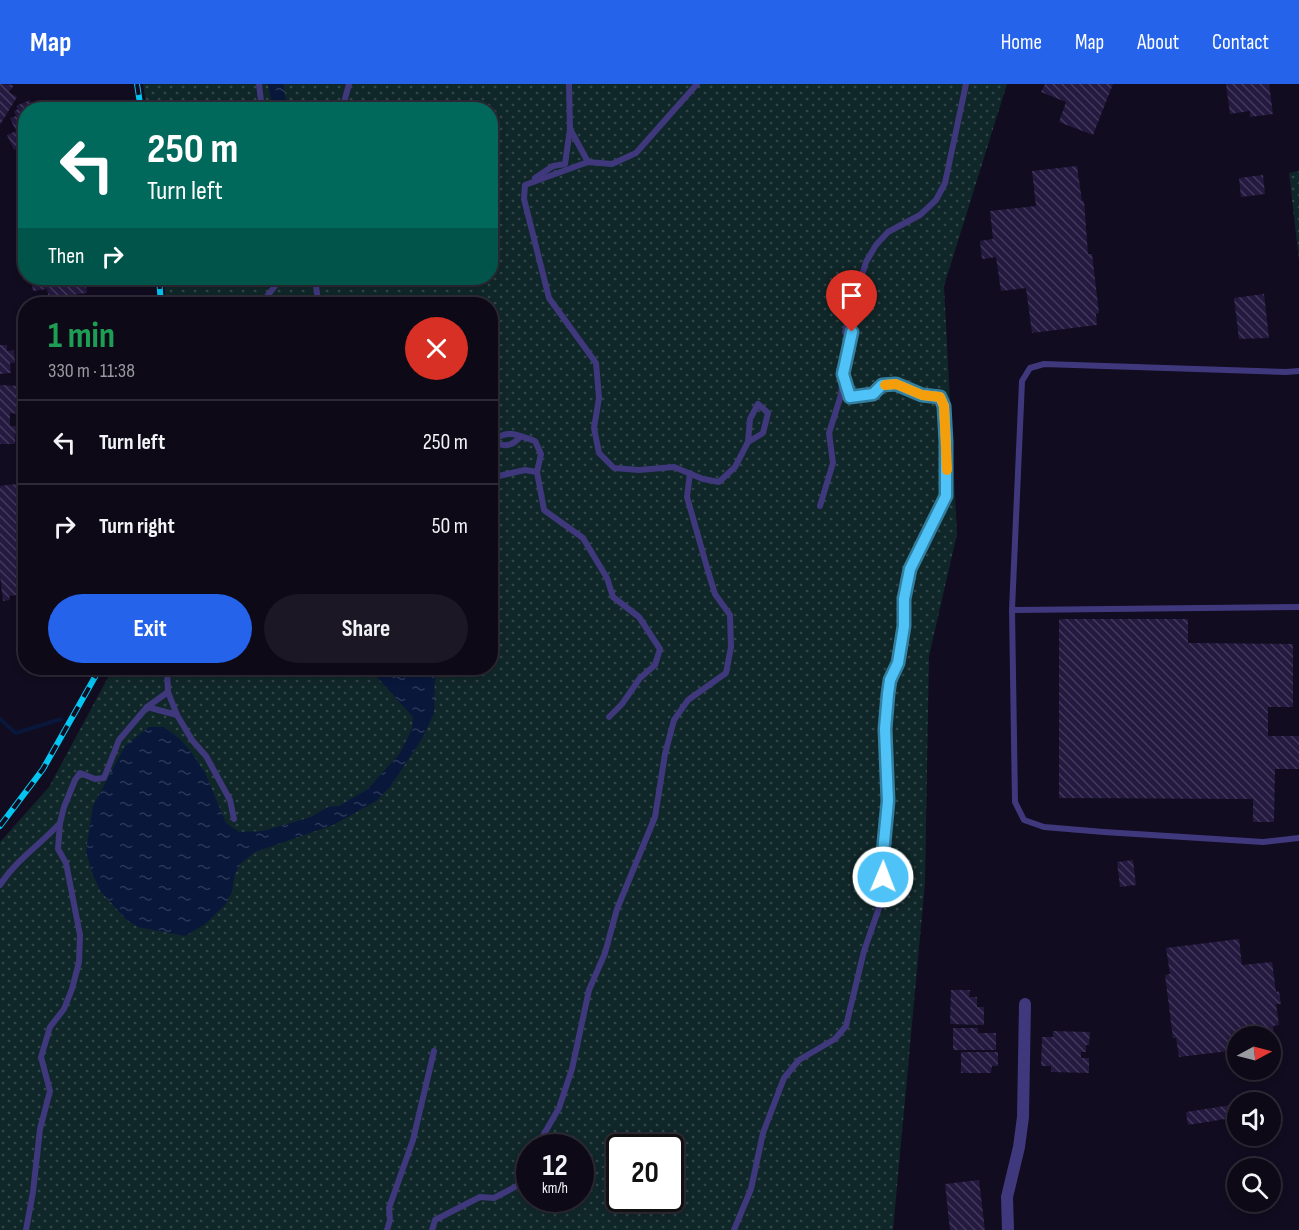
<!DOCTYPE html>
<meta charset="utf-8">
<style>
body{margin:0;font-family:"Sofia Sans Condensed",sans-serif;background:#1b1724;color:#f1f3f6;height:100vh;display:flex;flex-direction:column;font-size:22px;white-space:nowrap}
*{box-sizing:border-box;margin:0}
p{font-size:20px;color:#9a9aa1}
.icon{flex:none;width:33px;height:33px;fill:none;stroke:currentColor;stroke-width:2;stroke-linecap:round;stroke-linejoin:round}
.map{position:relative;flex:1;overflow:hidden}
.panel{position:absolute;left:18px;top:213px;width:480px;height:378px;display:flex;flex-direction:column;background:#0d0917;border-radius:24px;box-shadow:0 3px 9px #0003,0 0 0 2px #2d2a36}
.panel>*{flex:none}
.hud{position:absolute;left:18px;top:18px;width:480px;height:183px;border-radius:24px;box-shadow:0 3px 9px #0003,0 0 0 2px #2d2a36;background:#00695c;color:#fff;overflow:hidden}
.needle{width:39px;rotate:83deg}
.tools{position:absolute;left:1227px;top:942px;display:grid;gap:12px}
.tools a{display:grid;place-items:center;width:54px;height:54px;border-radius:50%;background:#0d0917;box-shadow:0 3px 9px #0003,0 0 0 2px #2d2a36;font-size:30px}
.speed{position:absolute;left:516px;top:1050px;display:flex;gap:12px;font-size:30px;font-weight:700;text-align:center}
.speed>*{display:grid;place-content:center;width:78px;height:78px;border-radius:50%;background:#0d0917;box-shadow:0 3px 9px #0003,0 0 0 2px #2d2a36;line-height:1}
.speed small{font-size:15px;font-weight:400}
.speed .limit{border:3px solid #111;border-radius:9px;background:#fff;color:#111}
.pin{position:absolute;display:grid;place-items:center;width:51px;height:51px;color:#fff;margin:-62px -26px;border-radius:50% 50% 50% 0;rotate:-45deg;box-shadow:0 0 6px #0007}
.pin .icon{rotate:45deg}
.me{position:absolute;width:66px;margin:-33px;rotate:1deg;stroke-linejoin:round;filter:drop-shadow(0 0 4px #0008)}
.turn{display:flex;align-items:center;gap:21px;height:126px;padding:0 30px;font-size:27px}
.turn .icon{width:78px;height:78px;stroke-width:2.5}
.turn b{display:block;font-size:42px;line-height:51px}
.then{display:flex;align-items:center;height:57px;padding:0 30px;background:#0003;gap:12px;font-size:22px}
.round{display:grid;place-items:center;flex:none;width:63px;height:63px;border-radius:32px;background:#1b1724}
.overview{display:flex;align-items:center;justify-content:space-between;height:102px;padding:0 30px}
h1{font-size:36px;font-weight:700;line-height:45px;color:#1e9e55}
.primary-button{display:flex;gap:12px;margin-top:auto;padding:12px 30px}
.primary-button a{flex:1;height:69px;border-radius:36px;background:#2563eb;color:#fff;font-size:24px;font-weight:700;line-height:69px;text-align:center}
.primary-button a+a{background:#1b1724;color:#f1f3f6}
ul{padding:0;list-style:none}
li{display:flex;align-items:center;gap:18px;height:84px;padding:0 30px;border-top:2px solid #2d2a36}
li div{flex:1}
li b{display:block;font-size:22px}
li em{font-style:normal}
header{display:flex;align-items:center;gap:36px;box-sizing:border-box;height:84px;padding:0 30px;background:#2563eb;color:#fff}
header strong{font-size:28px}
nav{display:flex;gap:33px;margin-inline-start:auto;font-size:21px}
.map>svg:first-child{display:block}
.grass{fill:url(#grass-dots);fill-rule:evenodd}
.water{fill:url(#water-ripples)}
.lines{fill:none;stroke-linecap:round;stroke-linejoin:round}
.stream{stroke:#09173b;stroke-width:4}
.building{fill:url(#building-back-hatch)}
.lane{stroke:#40387d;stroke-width:6}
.street{stroke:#40387d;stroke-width:12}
.rail-casing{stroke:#03c6f2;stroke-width:6}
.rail{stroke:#110c1f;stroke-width:4;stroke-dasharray:11;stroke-linecap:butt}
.route-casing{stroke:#337fa1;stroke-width:15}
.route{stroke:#4fc3f7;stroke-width:10}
.slow{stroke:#f59e0b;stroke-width:10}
</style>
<header>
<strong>Map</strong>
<nav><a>Home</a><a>Map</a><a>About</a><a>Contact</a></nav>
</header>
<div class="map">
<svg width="1299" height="1146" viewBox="0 0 1299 1146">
<defs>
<pattern id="grass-dots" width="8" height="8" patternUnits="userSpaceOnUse" patternTransform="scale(1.5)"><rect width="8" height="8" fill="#102729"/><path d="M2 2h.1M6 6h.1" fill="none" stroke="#324549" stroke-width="1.8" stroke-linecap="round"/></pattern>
<pattern id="water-ripples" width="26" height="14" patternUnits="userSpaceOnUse" patternTransform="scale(1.5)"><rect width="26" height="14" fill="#09173b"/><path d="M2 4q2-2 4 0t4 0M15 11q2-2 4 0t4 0" fill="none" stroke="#2c3758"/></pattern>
<pattern id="building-back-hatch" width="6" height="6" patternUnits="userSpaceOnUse" patternTransform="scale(1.5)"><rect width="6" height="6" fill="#24193f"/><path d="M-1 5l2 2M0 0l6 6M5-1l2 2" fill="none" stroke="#43395c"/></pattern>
</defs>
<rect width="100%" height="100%" fill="#110c1f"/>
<g class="grass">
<path d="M 143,0 L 1007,0 L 944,202 L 957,450 L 929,572 L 925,799 L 893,1146 L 0,1146 L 0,758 L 49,703 L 113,584 L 490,584 L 490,220 L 166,220 L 164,194 L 490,194 L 490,26 L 147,25 ZM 530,1064 L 580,1064 L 580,1114 L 530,1114 ZM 620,1064 L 670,1064 L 670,1114 L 620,1114 Z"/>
<polygon points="1299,87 1299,176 1289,89"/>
</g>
<g class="water">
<polygon points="268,0 283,0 288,25 273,25"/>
<polygon points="369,584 435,584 434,629 423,653 390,703 376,717 333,741 255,768 241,779 235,790 232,808 225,821 205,840 185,852 138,843 127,836 101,808 92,789 86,767 93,722 125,662 149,643 164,643 180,655 192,669 205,689 226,739 239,748 263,747 311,733 328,723 339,722 368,705 400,669 412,645 413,633"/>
</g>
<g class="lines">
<polyline class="stream" points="0,635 16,649 61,635"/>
</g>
<g class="building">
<polygon points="0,0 14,1 9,8 17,13 0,41"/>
<polygon points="1045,0 1113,0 1093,51 1059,38 1066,18 1041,8"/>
<polygon points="1226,0 1269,0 1273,30 1250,33 1250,27 1230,30"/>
<polygon points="30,16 34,26 26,26 26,61 14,66 7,51 16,47 10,34 16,32 14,27 18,25 16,22"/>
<polygon points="1077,82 1082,117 1084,117 1088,170 1092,170 1099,229 1096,230 1097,241 1032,249 1026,204 1001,207 996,173 982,175 980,157 993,155 990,127 1036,122 1032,87"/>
<polygon points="1263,91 1265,110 1241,113 1239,94"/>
<polygon points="31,194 85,194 87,209 49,214 47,205 33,207"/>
<polygon points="1264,210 1269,254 1239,255 1234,214"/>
<polygon points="0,261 7,261 7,267 14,266 15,279 10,279 11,289 0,290"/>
<polygon points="0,301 20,302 19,330 10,329 10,342 16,342 15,360 0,360"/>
<polygon points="25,399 26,409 22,410 26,434 26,510 9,512 10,516 3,517 0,491 0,402"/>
<polygon points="1059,535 1188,535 1188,559 1293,560 1293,623 1268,623 1268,652 1299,652 1299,685 1275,685 1274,738 1253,738 1253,715 1059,714"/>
<polygon points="1133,776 1136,801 1120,803 1117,778"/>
<polygon points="1239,855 1242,881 1272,878 1276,908 1279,907 1281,920 1276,920 1279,941 1273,942 1275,961 1270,961 1270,952 1238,952 1238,966 1179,973 1176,954 1173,954 1165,891 1170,890 1166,864"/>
<polygon points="951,906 970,906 969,913 977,913 977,923 984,923 984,941 950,940"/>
<polygon points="953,944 978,944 978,949 996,949 996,966 953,966"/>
<polygon points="1053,947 1090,948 1089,961 1086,961 1086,968 1081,968 1081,974 1089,974 1089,989 1051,988 1051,982 1041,982 1042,953 1053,953"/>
<polygon points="961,968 998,968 998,982 992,982 991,989 961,989"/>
<polygon points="1238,1020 1238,1033 1188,1041 1186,1028"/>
<polygon points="979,1096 985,1146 950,1146 945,1100"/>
</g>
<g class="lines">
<g class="lane">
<polyline points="259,0 262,26"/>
<polyline points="697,0 636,69 612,80 588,78 525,101 524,115 549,214 596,279 599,314 594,344 599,369 614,384 639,386 674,383 703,395 719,398 735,383 748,358 750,335 758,320 768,329 763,349 748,358"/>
<polyline points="342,26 349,0"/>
<polyline points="570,45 588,78"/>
<polyline points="535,94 553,82 565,80 570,45 569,0"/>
<polyline points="315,194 318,217 321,220"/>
<polyline points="261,220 275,202 277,194"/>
<polyline points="1299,287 1286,288 1044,280 1030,284 1022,297 1012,526 1299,523"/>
<path d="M 520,353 C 514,360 508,363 498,360 L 497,354 C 509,345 522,353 535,357 L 541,370 L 537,388 L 544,426 L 583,454 L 607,494 L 613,513 L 639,533 L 660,565 L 655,581 L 640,594 L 622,620 L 609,633"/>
<polyline points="490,394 525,386 537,388"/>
<polyline points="820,422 833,379 829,349 841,311 842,298"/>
<polyline points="1012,526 1015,718 1024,736 1044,743 1104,748 1263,758 1299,754"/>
<polyline points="167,584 168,608 177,631 192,656 206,672 230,716 234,735"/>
<polyline points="147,623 177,631"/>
<path d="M 0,801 C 16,776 40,761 60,739"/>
<polyline points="540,1064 540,1057 559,1024 572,985 589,906 605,869 617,825 655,733 665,670 674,636 688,616 726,589 731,563 730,531 715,510 708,487 687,413 690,389"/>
<polyline points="26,1146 33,1108 40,1045 50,1007 41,973 50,943 64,925 72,905 79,878 80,851 66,779 58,765 60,739 64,723 75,696 80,689 95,695 104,694 119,656 147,623 168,608"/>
<polyline points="387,1146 390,1136 389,1124 413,1056 434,967"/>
<polyline points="432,1146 435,1136 480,1113 494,1114 530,1095"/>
<polyline points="734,1146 751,1105 763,1049 784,994 799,976 835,955 846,942 864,867 879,824 883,793 883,769 888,717 886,624 890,596 898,579 905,542 905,515 910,485 946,412 947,375 945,342 944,322 940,313 922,311 896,300 882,301 873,310 850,313 843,290 852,248 845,248 866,178 876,161 888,148 920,131 936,116 945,99 966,0"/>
</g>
<polyline class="street" points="1008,1146 1007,1113 1019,1063 1023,1033 1025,920"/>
<g class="rail-casing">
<g id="rail">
<polyline points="137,0 141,26"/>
<polyline points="159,194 161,220"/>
<polyline points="0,742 43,685 100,584"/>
</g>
</g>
<use href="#rail" class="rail"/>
</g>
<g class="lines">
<g class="route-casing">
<polyline id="route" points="852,248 843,290 850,313 873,310 882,301 896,300 922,311 940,313 944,322 946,358 946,412 910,485 904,515 904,542 898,579 890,596 888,610 885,645 888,717 883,769 883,793"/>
</g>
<use href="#route" class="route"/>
<polyline class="slow" points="885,301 896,300 922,311 940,313 944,322 947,386"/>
</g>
</svg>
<div class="tools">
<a><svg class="needle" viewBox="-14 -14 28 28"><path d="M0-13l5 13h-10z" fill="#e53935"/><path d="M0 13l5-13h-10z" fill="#9a9aa1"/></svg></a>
<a><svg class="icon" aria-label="sound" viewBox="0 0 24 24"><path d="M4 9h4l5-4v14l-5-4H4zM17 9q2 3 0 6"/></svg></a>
<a><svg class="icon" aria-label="search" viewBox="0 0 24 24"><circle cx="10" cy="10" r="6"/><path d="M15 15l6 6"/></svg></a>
</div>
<div class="speed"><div>12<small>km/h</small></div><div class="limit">20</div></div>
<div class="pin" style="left:852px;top:248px;background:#d93025"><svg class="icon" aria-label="arrive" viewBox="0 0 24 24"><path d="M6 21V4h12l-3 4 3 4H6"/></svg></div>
<svg class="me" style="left:883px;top:793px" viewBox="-20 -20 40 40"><circle r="17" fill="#4fc3f7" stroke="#fff" stroke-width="3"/><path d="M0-11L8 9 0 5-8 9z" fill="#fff"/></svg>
<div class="hud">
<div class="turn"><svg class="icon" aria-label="left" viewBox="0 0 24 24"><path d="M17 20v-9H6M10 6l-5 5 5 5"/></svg><div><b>250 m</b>Turn left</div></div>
<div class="then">Then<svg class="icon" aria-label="right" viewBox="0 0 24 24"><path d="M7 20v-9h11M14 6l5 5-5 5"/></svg></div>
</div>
<section class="panel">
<div class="overview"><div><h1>1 min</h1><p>330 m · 11:38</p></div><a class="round" style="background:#d93025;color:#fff"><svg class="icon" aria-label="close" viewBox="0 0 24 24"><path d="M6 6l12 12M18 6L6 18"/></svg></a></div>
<ul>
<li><svg class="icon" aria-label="left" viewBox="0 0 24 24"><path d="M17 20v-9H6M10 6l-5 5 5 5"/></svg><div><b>Turn left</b></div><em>250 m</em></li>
<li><svg class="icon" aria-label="right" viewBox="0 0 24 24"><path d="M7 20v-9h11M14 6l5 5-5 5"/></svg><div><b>Turn right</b></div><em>50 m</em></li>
</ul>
<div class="primary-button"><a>Exit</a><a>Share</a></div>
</section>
</div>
